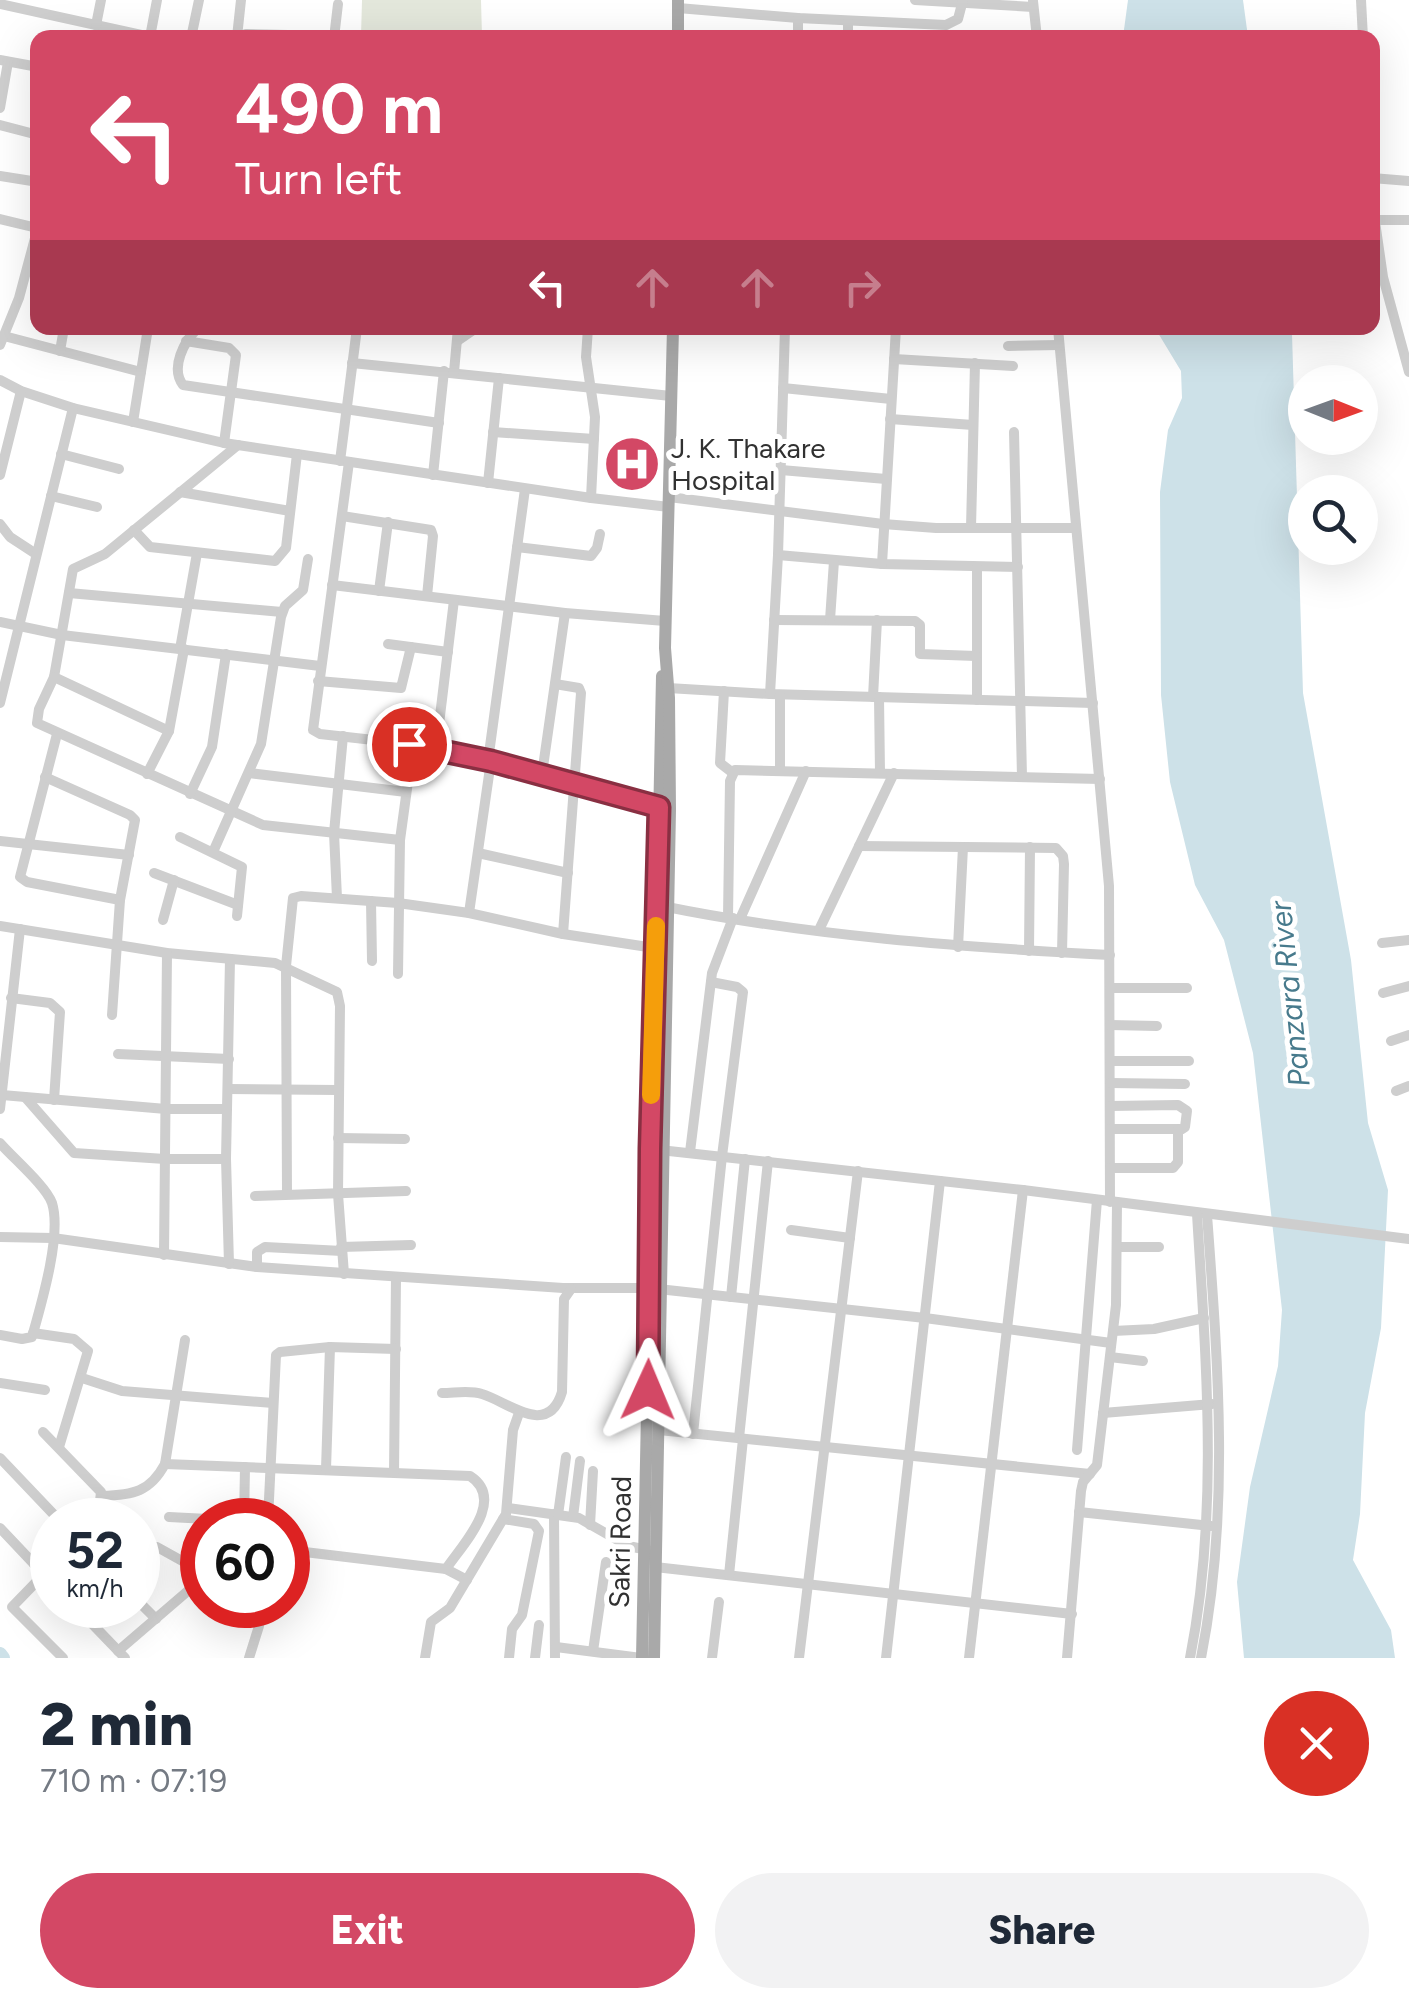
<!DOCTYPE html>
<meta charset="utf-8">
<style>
body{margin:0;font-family:Figtree,sans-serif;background:#f2f2f3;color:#1f2937;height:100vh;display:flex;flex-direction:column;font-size:38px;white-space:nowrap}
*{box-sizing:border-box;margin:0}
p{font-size:32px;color:#747a83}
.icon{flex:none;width:55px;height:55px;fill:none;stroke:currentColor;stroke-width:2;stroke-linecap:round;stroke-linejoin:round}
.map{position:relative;height:1658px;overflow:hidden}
.drawer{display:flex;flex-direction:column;background:#fff;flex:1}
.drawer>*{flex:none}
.guide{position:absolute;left:30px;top:30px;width:1350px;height:305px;border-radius:20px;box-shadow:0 10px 40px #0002;background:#d34865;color:#fff;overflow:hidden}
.needle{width:65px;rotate:91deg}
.buttons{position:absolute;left:1288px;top:365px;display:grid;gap:20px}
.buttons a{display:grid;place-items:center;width:90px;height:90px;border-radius:50%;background:#fff;box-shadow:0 10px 40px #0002;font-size:50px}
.speed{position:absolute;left:30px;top:1498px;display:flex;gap:20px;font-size:50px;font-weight:700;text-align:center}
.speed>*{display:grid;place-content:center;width:130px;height:130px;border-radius:50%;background:#fff;box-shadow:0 10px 40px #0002;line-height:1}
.speed small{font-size:25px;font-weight:400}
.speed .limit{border:15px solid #d22;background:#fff;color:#111}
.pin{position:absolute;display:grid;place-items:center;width:85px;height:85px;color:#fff;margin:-42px;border:5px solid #fff;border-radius:50%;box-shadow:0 2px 10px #0007}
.me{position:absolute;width:110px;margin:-55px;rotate:1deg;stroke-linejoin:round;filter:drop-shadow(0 0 8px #0008)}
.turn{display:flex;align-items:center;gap:35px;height:210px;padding:0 40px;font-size:45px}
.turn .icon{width:130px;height:130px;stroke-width:2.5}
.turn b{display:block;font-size:70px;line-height:85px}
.lanes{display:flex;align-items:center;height:95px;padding:0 40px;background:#0003;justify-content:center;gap:50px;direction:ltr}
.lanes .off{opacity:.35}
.round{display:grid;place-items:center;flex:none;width:105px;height:105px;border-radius:52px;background:#f2f2f3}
.headline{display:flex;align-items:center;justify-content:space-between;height:170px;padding:0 40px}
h1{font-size:60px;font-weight:800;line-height:75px}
.primary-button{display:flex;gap:20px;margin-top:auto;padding:20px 40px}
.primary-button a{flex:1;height:115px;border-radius:60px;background:#d34865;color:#fff;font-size:40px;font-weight:800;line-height:115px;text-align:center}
.primary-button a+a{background:#f2f2f3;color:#1f2937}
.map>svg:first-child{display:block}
.green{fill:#e3e7db}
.water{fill:#cde1e8}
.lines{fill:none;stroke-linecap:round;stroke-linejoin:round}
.river{stroke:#cde1e8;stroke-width:14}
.minor{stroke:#cecece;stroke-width:10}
.major{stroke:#a9a9a9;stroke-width:12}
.route-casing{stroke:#892f42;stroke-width:25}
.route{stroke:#d34865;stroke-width:18}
.slow{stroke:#f59e0b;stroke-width:18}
.labels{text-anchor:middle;stroke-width:10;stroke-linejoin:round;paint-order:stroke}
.poi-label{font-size:28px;fill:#313131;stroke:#fff;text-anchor:start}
.street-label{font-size:28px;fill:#313131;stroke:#fff}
.water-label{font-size:30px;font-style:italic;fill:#477a8c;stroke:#fff}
</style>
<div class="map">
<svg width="1409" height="1658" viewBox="0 0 1409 1658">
<rect width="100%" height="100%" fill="#fff"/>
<polygon class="green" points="362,0 481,0 482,37 361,37"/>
<g class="water">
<polygon points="1128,0 1243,0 1248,37 1123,37"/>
<polygon points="1155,328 1290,328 1292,334 1303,693 1351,960 1368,1123 1388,1190 1381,1328 1365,1413 1360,1514 1353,1560 1391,1630 1395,1658 1244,1658 1237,1582 1250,1487 1278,1366 1282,1310 1253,1053 1224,940 1195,885 1170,782 1161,695 1160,492 1168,430 1182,398 1181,371"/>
</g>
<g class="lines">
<polyline class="river" points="0,1654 3,1658"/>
<g class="minor">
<polyline points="915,0 1033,7"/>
<polyline points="1361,0 1363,38"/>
<polyline points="1033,1 1037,38"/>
<polyline points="0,4 155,38"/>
<polyline points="678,8 798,18 946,25 958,19 963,0"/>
<polyline points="96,25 101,0"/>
<polyline points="150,37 157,0"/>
<polyline points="237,37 241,0"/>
<polyline points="191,38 199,0"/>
<polyline points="236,38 246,34 334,36"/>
<polyline points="334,38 338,4"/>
<polyline points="798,38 798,18"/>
<polyline points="848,38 848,21"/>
<polyline points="0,60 38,67"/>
<polyline points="0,108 8,62"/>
<polyline points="0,125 38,135"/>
<polyline points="0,176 38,182"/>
<polyline points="1372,178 1409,181"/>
<polyline points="1372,201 1383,277 1409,372"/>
<polyline points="0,219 37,228"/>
<polyline points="1374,220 1409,220"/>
<path d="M 198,328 C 184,341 170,368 183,385 L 439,423"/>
<polyline points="588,328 586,357 595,417 591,498"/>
<polyline points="1058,328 1109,886 1110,1202"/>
<polyline points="4,336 141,372"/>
<polyline points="186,341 229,348 236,355 224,443"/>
<polyline points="457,341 476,328"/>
<polyline points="0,345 19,298 38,227"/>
<polyline points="1008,346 1059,345"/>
<polyline points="60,351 64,328"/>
<polyline points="894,359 1013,366"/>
<polyline points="352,363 671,396"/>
<polyline points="454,372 458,328"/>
<polyline points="0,380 21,391 73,408 224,443 591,498 669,507"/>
<polyline points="783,388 891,399"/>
<polyline points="890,419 973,425"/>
<polyline points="133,422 148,328"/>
<polyline points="493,432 594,439"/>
<polyline points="1014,432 1022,777"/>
<polyline points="238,445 105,554 73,569 54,677 39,709 37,723 263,825 400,840"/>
<polyline points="61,454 119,469"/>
<polyline points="340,461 357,328"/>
<polyline points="349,462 313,730 320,734 409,744 472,757 667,809"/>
<polyline points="781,470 886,479"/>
<polyline points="0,475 21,391"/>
<polyline points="433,475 444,371"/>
<polyline points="488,483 499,378"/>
<polyline points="180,492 290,511"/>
<polyline points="51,496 97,507"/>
<polyline points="669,497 883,524 936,528 1076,528"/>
<polyline points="342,516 431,530 433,536 427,596"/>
<polyline points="0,524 10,537 36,554"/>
<polyline points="971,528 975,363"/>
<polyline points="134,530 150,547 275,561 286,548 297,454"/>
<polyline points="517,547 591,556 597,548 600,534"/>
<polyline points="778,555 882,564 1018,567"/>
<polyline points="882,564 896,328"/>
<polyline points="977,567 977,700"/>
<polyline points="332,585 565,613 665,621"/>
<polyline points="379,591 388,522"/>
<polyline points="69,593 282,612"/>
<polyline points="774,620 915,621 920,625 920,654 976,656"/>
<polyline points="830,620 834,561"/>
<polyline points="0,622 62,635 320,666"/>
<polyline points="388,644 448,652"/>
<polyline points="180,649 197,553"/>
<polyline points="54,677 169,731"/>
<polyline points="318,681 401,688 411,647"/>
<polyline points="555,684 579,688 581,693 563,934"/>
<polyline points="668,688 770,694 1093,703"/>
<polyline points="724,691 720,763 733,773"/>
<polyline points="770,694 778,555 785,328"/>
<polyline points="873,697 877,620"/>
<polyline points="879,697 880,773"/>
<polyline points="0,703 73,408"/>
<polyline points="57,734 20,877 27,882 120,900"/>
<polyline points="436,749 454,600"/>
<polyline points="488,761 525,489"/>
<polyline points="780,770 780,695"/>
<polyline points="249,773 406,792"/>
<polyline points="147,774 169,731 184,649"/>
<polyline points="542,774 565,613"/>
<polyline points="45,777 130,815 135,820 120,900 112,1015"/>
<polyline points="190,794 212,747 226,654"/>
<polyline points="180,837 242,867 237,916"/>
<polyline points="0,841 129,855"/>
<polyline points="859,846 1056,848 1063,856 1064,864 1062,953"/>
<polyline points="213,852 261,744 281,617 285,606 303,590 308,559"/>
<polyline points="478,853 568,873"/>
<polyline points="154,873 238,905"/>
<polyline points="337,898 334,833 343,736"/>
<polyline points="371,901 372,961"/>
<path d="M 662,906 C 809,936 960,947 1110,955"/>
<polyline points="469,913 491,761"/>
<polyline points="728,917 730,781 735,770 1100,779"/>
<polyline points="740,919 806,771"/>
<polyline points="163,920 174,880"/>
<polyline points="0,926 167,953 275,963 337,992 340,1006 338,1194 344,1274"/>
<polyline points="819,930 894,773"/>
<polyline points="1382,943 1409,940"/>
<polyline points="958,947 963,847"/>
<polyline points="1029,951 1030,847"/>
<polyline points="398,974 400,840 413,745"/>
<polyline points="1110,988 1187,988"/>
<polyline points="1383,993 1409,986"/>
<polyline points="11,998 50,1003 60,1012 54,1100"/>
<polyline points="1110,1025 1157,1026"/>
<polyline points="1391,1041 1409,1035"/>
<polyline points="118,1054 229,1059"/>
<polyline points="1110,1061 1189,1061"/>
<polyline points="1110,1083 1185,1084"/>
<polyline points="228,1089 338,1090"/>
<polyline points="1396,1091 1409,1086"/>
<polyline points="2,1095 166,1109 227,1109"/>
<polyline points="25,1097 74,1153 165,1159 226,1159"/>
<polyline points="0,1109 20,929"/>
<polyline points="1110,1129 1182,1129 1185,1127 1187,1111 1178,1105 1110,1106"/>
<polyline points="338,1138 405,1139"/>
<path d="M 0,1143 C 13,1158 46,1186 52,1203 C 62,1235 41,1305 32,1337 L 22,1339 L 0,1335"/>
<polyline points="660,1150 1023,1190 1409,1239"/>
<polyline points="690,1152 712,973 733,918"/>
<polyline points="1110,1168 1173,1168 1178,1162 1178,1129"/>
<polyline points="287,1194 286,966 293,898 301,896 398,903 469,913 563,934 661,949"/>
<polyline points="255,1196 406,1191"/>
<polyline points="791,1230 850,1238"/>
<polyline points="0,1237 53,1238 257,1267 563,1288 649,1288 925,1318 1111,1343"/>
<polyline points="341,1247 411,1245"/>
<polyline points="1117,1247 1159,1247"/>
<polyline points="164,1255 167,953"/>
<polyline points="229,1264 226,1159 230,959"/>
<polyline points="257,1267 257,1252 265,1247 342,1251"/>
<polyline points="731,1297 745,1159"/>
<polyline points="1113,1331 1154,1329 1204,1318"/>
<polyline points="33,1333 74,1339 88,1351 59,1447"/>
<polyline points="1110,1357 1143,1361"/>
<polyline points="82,1378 122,1391 273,1403"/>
<polyline points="0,1383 45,1390"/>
<path d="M 442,1393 C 455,1393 470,1390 482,1394 C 507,1401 548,1439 562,1392 L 564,1299 L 571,1289"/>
<polyline points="1103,1413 1212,1404"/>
<polyline points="659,1430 1090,1474"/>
<polyline points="43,1432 101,1492 100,1501 80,1520"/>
<polyline points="693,1434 722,1156 743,992 737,987 711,982"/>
<polyline points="739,1438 768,1161"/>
<polyline points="1077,1450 1097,1200"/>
<polyline points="0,1458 59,1520"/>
<path d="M 165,1464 L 470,1476 C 507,1500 462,1545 446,1569"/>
<polyline points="326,1469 330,1347"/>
<polyline points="394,1473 396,1277"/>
<path d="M 102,1496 C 133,1495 150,1492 165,1464 L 185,1340"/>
<polyline points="508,1508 579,1518 628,1546 648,1550"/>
<polyline points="1079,1512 1211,1526"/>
<polyline points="554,1514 555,1658"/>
<polyline points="558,1515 566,1457"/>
<polyline points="169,1517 227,1520"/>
<polyline points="573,1517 580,1461"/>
<polyline points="503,1519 534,1524 539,1531 522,1615 512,1629 509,1658"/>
<polyline points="244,1520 245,1467"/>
<polyline points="268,1520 276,1355 280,1352 330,1347 396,1349"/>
<polyline points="590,1525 593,1471"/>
<polyline points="0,1528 52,1583"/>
<polyline points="157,1547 202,1572"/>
<polyline points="288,1550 446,1569 467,1580"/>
<polyline points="34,1564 52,1546"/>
<polyline points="655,1567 1072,1614"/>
<polyline points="44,1574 12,1607 63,1658"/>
<polyline points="729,1575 743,1439"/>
<polyline points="138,1601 156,1619"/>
<polyline points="74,1605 125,1658"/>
<polyline points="556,1647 641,1658"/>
<polyline points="118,1651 196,1584 202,1575"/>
<polyline points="593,1651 606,1562"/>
<polyline points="249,1658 259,1626 257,1605"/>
<polyline points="425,1658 431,1622 450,1608 506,1514 513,1430 519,1413"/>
<polyline points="535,1658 539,1625"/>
<polyline points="712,1658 719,1602"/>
<polyline points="799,1658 858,1171"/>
<polyline points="886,1658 940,1181"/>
<polyline points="969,1658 1023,1190"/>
<polyline points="1067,1658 1081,1491 1083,1482 1097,1465 1116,1305 1117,1202"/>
<path d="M 1190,1658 C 1219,1511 1206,1362 1197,1214"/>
<path d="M 1201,1658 C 1230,1512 1218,1362 1207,1215"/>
</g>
<g class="major">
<polyline points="678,38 678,0"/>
<polyline points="642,1658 662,676"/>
<polyline points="654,1658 670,810 669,698 665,648 673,328"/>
</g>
</g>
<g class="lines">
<g class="route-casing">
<polyline id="route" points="409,744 491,761 659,807 650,1149 648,1390"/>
</g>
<use href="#route" class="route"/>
<polyline class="slow" points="651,1095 656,926"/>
</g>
<defs>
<g id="hospital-disc" transform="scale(2.875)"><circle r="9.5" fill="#d34865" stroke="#fff"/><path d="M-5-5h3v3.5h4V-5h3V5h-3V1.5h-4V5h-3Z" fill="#fff"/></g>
</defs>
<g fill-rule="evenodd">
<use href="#hospital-disc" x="632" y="464"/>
</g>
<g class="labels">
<g class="poi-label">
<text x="671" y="458">J. K. Thakare<tspan x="671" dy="32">Hospital</tspan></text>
</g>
<g class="street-label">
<text transform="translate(620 1542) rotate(-89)" y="10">Sakri Road</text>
</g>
<g class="water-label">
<text transform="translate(1290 994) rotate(-96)" y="10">Panzara River</text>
</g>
</g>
</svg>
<div class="buttons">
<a><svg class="needle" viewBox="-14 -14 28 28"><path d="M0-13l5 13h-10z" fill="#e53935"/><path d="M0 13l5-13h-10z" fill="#747a83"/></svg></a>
<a><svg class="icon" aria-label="search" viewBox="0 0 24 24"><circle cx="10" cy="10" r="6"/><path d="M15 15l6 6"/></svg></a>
</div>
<div class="speed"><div>52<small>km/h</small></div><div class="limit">60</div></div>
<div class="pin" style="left:409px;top:744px;background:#d93025"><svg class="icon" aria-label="arrive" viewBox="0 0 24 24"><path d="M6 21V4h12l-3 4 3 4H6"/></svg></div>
<svg class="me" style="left:648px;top:1390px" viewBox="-20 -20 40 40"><path d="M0-17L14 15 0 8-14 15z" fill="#d34865" stroke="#fff" stroke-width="4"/></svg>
<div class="guide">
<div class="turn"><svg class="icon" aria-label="left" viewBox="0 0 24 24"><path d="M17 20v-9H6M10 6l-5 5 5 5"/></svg><div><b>490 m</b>Turn left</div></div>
<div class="lanes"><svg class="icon" aria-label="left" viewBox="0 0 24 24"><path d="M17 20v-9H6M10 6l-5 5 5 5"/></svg><svg class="icon off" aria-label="ahead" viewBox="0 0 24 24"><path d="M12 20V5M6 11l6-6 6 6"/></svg><svg class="icon off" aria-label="ahead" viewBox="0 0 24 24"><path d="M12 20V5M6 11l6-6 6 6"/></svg><svg class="icon off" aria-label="right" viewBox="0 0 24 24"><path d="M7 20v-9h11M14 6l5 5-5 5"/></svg></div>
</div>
</div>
<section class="drawer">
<div class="headline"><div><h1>2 min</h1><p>710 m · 07:19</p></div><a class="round" style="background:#d93025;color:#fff"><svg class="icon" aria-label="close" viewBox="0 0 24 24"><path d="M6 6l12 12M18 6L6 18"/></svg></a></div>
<div class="primary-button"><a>Exit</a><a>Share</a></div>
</section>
